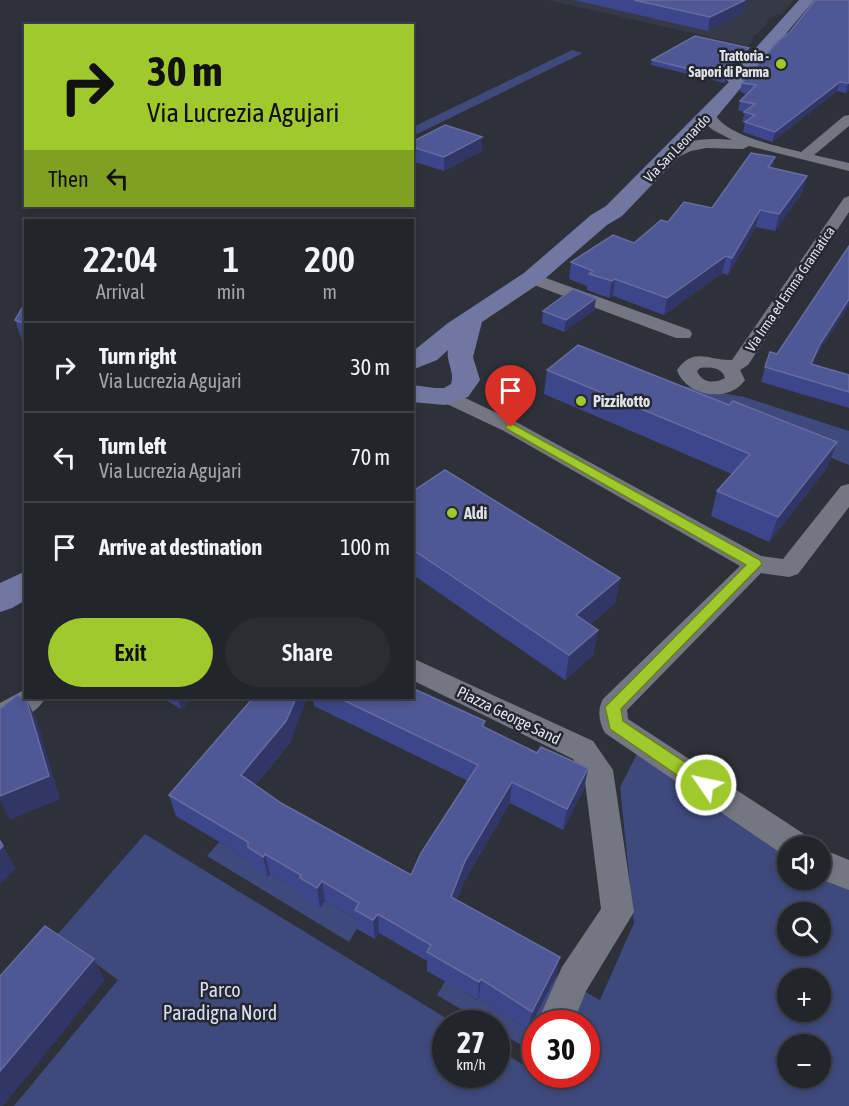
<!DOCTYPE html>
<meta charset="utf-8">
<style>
body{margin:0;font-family:"Asap Condensed",sans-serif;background:#2b2d34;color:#f1f3f6;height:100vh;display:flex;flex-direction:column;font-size:22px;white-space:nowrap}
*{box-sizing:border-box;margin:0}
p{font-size:20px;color:#a3a5a9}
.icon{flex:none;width:33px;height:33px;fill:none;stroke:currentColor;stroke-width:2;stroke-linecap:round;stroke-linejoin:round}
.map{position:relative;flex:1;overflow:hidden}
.panel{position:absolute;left:24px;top:219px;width:390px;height:480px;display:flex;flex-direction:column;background:#23252c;border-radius:0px;box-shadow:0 3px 9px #0003,0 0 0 2px #404248}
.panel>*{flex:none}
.top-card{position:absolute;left:24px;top:24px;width:390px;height:183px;border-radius:0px;box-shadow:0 3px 9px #0003,0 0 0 2px #404248;background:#a0c92b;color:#111;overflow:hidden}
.buttons{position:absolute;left:777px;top:836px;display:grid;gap:12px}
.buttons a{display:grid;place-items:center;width:54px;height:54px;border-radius:50%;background:#23252c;box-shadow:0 3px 9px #0003,0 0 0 2px #404248;font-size:30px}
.speed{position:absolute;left:432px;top:1010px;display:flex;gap:12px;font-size:30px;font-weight:700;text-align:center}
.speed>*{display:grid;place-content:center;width:78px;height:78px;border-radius:50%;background:#23252c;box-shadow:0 3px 9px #0003,0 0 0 2px #404248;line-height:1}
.speed small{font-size:15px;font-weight:400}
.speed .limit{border:9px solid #d22;background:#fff;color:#111}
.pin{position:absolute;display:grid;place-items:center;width:51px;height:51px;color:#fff;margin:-62px -26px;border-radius:50% 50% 50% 0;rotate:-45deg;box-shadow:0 0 6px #0007}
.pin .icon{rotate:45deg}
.me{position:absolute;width:66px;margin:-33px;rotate:304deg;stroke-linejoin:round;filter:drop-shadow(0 0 4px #0008)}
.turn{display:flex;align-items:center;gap:21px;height:126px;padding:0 24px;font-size:27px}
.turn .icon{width:78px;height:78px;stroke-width:2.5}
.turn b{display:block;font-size:42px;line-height:51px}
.then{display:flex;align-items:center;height:57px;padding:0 24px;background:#0003;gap:12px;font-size:22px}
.eta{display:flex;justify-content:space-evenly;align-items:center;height:102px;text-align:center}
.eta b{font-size:36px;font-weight:600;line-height:42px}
.primary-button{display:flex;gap:12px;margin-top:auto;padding:12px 24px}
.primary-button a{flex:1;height:69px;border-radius:36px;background:#a0c92b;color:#111;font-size:24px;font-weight:600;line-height:69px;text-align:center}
.primary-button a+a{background:#2b2d34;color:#f1f3f6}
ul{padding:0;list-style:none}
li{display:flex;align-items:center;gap:18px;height:90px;padding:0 24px;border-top:2px solid #404248}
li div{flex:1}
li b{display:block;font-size:22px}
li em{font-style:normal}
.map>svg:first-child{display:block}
.built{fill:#353948}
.green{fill:#3f497c;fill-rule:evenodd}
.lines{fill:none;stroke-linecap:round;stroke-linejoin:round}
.minor{fill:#747782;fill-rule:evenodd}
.secondary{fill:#7077a1;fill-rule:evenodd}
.wall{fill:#3d468a}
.shaded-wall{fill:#303666}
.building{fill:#4f5794;stroke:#666ca1;stroke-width:1.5}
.route{fill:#a0c92b;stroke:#68831c;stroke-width:1.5}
.poi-dot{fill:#a0c92b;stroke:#252730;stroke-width:2}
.labels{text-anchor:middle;stroke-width:5;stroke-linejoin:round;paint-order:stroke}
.far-poi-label{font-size:14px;font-weight:bold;fill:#e0e2e8;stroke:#252730;text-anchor:end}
.far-street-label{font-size:14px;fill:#e0e2e8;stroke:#252730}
.poi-label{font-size:16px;font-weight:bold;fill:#e0e2e8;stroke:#252730;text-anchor:start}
.street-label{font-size:16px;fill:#e0e2e8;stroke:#252730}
.near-park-label{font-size:20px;fill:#d8def4;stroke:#252730}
</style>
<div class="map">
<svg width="849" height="1106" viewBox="0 0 849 1106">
<rect width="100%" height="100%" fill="#2f313a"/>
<polygon class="built" points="548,0 793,0 781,15 777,14 769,19 766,22 768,23 753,37 752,39 754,39 748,46"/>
<g class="green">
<polygon points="572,50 583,53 413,136 413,127"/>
<polygon points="645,379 744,397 849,431 849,465 695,403"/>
<path d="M 637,754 L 787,852 L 788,879 L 820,879 L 849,888 L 849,1106 L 14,1106 L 118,980 L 57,935 L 145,834 L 454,1023 L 446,1023 L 446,1074 L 496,1074 L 497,1049 L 562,1088 L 568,1074 L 586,1074 L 586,1023 L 564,1023 L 580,989 L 600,1000 L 634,923 L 620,787 ZM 788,912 L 820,912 L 820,945 L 788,945 ZM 788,978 L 820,978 L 820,1011 L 788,1011 ZM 788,1044 L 820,1044 L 820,1077 L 788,1077 Z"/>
<polygon points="219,842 253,862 267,877 270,874 305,895 303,898 320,907 325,901 361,922 349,942 207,856"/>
<polygon points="556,976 568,983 549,1023 536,1023 535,1048 530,1050 497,1031 496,1023 484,1023 437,995 447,978 459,989 477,1000 479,998 528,1030"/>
</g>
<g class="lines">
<g class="minor">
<path d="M 709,111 L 714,112 C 723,135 777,146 801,152 L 844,116 L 849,115 L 849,126 L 814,155 L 849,163 L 849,171 L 749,146 L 743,149 L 706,148 L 691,151 L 676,158 L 666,158 L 664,155 C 679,138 711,138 732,140 L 713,130 L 703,122 L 702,115 Z"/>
<path d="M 849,196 L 849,212 L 748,365 L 740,370 L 745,380 C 728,404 686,396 677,370 C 694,346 710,361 732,360 L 844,198 ZM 700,368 C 710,367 722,367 725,378 C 714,384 702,383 697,371 Z"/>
<polygon points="532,273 690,330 692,334 690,338 676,338 526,282 523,278 526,274"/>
<path d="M 431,391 L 461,396 L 518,423 L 761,556 L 783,559 L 841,486 L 849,484 L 849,507 L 798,574 L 789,577 L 761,573 L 627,710 L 628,719 L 807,836 L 812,846 L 788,846 L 788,857 L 785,856 L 605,733 C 599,722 597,710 603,699 L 740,566 L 504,431 L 449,405 L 424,401 L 421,397 L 424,393 Z"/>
<polygon points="412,658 593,741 613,770 634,912 586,991 573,1023 537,1023 562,967 601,909 584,774 573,759 412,680"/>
<path d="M 26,689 L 26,698 L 45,698 C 39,712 15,723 0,728 L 0,703 Z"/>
<polygon points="820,848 849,860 849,890 820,879"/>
</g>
<g class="secondary">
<path d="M 799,0 L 814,0 L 715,119 L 622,216 L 607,225 L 540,283 L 482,322 L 473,357 L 480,380 L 468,397 L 444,405 L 412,402 L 412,385 L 435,388 L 444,388 L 451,384 C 455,372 446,362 448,350 L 437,360 L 412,370 L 412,352 L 448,323 L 524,273 L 591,215 L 606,206 L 729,82 L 724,78 L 743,62 Z"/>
<polygon points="26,571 26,600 12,608 0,612 0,583"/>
</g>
</g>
<g class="wall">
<polygon points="574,0 746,0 743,13 708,31"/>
<polygon points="849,0 849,90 846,93 837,91 772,142 743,132 745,123 742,122 745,112 738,110 740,101 747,94 740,92 742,83"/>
<polygon points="749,48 748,53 725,74 726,78 725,83 651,65 652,60"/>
<polygon points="482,137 482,151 444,171 412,161 412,142"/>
<polygon points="775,157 772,168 803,191 775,231 756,227 728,275 722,273 664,315 613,296 609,298 587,290 587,286 569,279 571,262 634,243 712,208"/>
<polygon points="596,298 594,310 564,332 542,323 543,311"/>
<polygon points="26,301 26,345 23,344 15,320"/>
<polygon points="777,354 815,358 812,364 849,375 849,408 761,382 765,367"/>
<polygon points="547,370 828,467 769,542 711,516 717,491 732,474 544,394"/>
<polygon points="412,492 620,578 615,603 590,625 598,630 593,655 565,680 412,574"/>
<polygon points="162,698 192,698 181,709"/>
<polygon points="313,698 412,698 485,721 484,727 537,753 588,768 584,789 563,830 510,803 464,882 457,900 560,957 556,976 528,1030 479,998 478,1000 427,971 427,961 379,933 375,939 357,929 356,919 325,901 320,908 303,898 302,894 270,874 268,877 253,868 251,861 176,816 169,795 290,743 255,785 281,803 411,875 468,781 314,706"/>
</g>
<g class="shaded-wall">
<polygon points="746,0 743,13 708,31 710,17"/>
<polygon points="749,48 748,53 723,76 724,71"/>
<polygon points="840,82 837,91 772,142 775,132"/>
<polygon points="848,83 849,83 849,90 846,93"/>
<polygon points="482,137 482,151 444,171 444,157"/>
<polygon points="775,157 771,172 768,167"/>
<polygon points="807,176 803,191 775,231 779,214"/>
<polygon points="760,210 756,227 728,275 732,258"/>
<polygon points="726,256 722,273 664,315 667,298"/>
<polygon points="615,279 613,296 609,298 612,281"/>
<polygon points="596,298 594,310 564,332 566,320"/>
<polygon points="849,299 849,306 815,358 806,378 811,364 820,344"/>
<polygon points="837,442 828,467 769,542 778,517"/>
<polygon points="620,578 615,603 572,640 576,615"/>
<polygon points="598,630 593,655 565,680 569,655"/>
<polygon points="26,698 37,721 60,799 10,820 0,800 0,796"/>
<polygon points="178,698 192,698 181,709"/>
<polygon points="296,698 307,698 290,743 245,796 241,775"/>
<polygon points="588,768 584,789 563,830 567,809"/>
<polygon points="512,782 510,803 464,882 451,917 451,897 465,861"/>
<polygon points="3,846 16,868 0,884 0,849"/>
<polygon points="265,854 270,874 268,877 263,857"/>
<polygon points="322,881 325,901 320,908 317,888"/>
<polygon points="378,914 379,933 375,939 373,920"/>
<polygon points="560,957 556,976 528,1030 532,1012"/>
<polygon points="94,959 105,980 3,1106 0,1106 0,1071"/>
<polygon points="481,979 479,998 478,1000 479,982"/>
</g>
<g class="building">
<polygon points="634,0 745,0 710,17"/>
<polygon points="815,0 849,0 849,83 848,83 840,82 775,132 745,122 755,115 744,112 755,104 740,101 756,85 742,83 778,41 790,32"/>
<polygon points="695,36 749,48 724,71 726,78 652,60"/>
<polygon points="445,125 482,137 444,157 412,147 412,142"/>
<polygon points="751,153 775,157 768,167 807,176 779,214 760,210 732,258 726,256 667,298 615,279 612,281 589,274 593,271 571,262 613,235 634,243 661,220 668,222 684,202 712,208"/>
<polygon points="849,246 849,299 820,344 811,364 849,375 849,392 765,367 770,352 777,354"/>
<polygon points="573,289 596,298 566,320 543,311"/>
<polygon points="26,301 26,324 15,320"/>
<polygon points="578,345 729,405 733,401 837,442 778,517 717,491 750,454 547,370"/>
<polygon points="445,470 620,578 576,615 598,630 569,655 412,549 412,492"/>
<polygon points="412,688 485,721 482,726 537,753 541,747 588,768 567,809 512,782 465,861 451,897 560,957 532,1012 481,979 479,982 427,952 431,945 378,914 373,920 355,910 359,903 322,881 317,888 300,878 301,875 265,854 263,857 248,847 248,842 169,795 253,698 296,698 286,721 241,775 281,803 411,875 421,853 478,765 339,698 412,698"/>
<polygon points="17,695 26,698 49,776 0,796 0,709"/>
<polygon points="0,841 3,846 0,849"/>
<polygon points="45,926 94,959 0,1071 0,976"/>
</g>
<polygon class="route" points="511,423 760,560 762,564 621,709 623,721 712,780 714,785 712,791 706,793 700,791 610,729 605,707 746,565 507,429 505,427"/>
<g class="poi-dot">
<circle cx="781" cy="64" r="6"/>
<circle cx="581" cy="401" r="6"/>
<circle cx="452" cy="513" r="6"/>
</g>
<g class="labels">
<g class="far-poi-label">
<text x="769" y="61">Trattoria -<tspan x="769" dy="16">Sapori di Parma</tspan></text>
</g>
<g class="far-street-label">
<text transform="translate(677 148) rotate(-46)" y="5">Via San Leonardo</text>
<text transform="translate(790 289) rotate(-56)" y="5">Via Irma ed Emma Gramatica</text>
</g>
<g class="poi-label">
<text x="593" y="407">Pizzikotto</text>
<text x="464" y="519">Aldi</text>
</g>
<g class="street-label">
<text transform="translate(509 715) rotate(26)" y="6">Piazza George Sand</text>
</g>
<g class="near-park-label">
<text x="220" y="997">Parco<tspan x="220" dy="23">Paradigna Nord</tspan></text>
</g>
</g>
</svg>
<div class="buttons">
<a><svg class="icon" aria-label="sound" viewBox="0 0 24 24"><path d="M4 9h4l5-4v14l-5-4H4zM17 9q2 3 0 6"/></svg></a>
<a><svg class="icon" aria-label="search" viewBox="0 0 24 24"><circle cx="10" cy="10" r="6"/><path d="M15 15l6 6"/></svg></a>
<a>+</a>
<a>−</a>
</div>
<div class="speed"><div>27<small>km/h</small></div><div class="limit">30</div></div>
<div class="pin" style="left:511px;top:427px;background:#d93025"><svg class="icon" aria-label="arrive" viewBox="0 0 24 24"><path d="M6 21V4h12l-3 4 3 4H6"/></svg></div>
<svg class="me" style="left:706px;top:785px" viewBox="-20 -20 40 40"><circle r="17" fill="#a0c92b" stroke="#fff" stroke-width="3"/><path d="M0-11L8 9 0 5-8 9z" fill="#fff"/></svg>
<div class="top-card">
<div class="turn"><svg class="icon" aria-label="right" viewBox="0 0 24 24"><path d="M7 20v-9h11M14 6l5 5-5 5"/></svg><div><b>30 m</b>Via Lucrezia Agujari</div></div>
<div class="then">Then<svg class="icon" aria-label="left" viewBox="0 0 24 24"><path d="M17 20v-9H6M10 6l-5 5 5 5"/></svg></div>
</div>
<section class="panel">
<div class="eta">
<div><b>22:04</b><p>Arrival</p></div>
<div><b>1</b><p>min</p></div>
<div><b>200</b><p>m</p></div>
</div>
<ul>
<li><svg class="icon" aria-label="right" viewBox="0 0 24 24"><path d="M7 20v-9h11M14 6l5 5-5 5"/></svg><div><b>Turn right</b><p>Via Lucrezia Agujari</p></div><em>30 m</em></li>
<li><svg class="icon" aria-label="left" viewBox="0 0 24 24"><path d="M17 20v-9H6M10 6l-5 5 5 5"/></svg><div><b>Turn left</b><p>Via Lucrezia Agujari</p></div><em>70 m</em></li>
<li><svg class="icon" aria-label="arrive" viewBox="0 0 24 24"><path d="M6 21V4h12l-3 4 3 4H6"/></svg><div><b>Arrive at destination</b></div><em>100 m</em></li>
</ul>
<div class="primary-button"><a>Exit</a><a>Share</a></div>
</section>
</div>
